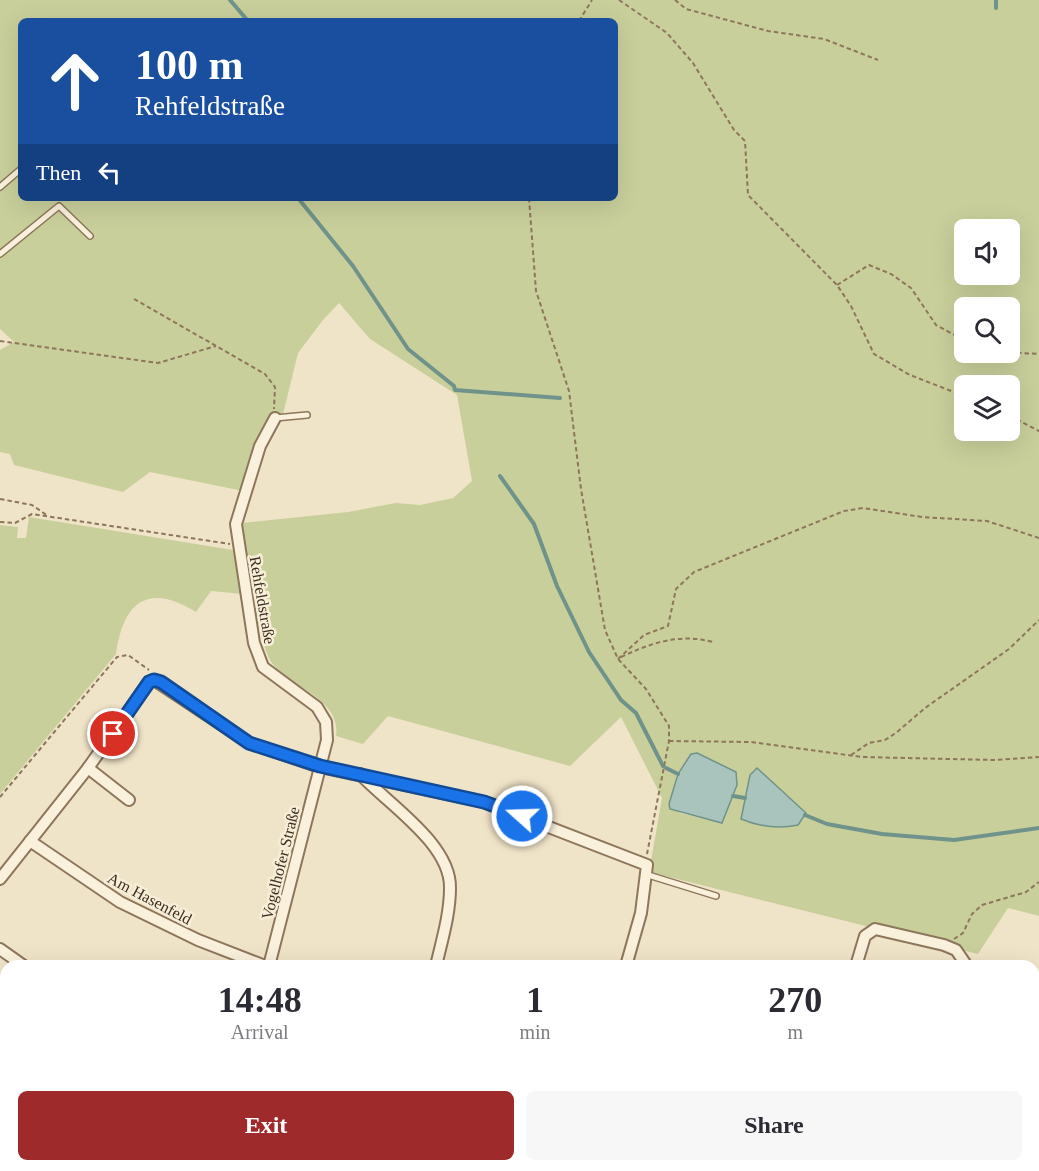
<!DOCTYPE html>
<meta charset="utf-8">
<style>
body{margin:0;font-family:"Times New Roman",serif;background:#f7f7f7;color:#2b2b33;height:100vh;display:flex;flex-direction:column;font-size:22px;white-space:nowrap}
*{box-sizing:border-box;margin:0}
p{font-size:20px;color:#7c7c81}
.icon{flex:none;width:33px;height:33px;fill:none;stroke:currentColor;stroke-width:2;stroke-linecap:round;stroke-linejoin:round}
.map{position:relative;flex:1;overflow:hidden}
.sheet{position:absolute;left:0px;top:960px;width:1040px;height:212px;display:flex;flex-direction:column;background:#fff;border-radius:18px 18px 0 0;box-shadow:0 6px 24px #0002}
.sheet>*{flex:none}
.banner{position:absolute;left:18px;top:18px;width:600px;height:183px;border-radius:9px;box-shadow:0 6px 24px #0002;background:#1a4fa0;color:#fff;overflow:hidden}
.tools{position:absolute;left:954px;top:219px;display:grid;gap:12px}
.tools a{display:grid;place-items:center;width:66px;height:66px;border-radius:9px;background:#fff;box-shadow:0 6px 24px #0002;font-size:30px}
.pin{position:absolute;display:grid;place-items:center;width:51px;height:51px;color:#fff;margin:-26px;border:3px solid #fff;border-radius:50%;box-shadow:0 2px 6px #0007}
.me{position:absolute;width:66px;margin:-33px;rotate:290deg;stroke-linejoin:round;filter:drop-shadow(0 0 4px #0008)}
.turn{display:flex;align-items:center;gap:21px;height:126px;padding:0 18px;font-size:27px}
.turn .icon{width:78px;height:78px;stroke-width:2.5}
.turn b{display:block;font-size:42px;line-height:51px}
.then{display:flex;align-items:center;height:57px;padding:0 18px;background:#0003;gap:12px;font-size:22px}
.eta{display:flex;justify-content:space-evenly;align-items:center;height:102px;text-align:center}
.eta b{font-size:36px;font-weight:700;line-height:42px}
.cta{display:flex;gap:12px;margin-top:auto;padding:12px 18px}
.cta a{flex:1;height:69px;border-radius:9px;background:#9e2a2b;color:#fff;font-size:24px;font-weight:700;line-height:69px;text-align:center}
.cta a+a{background:#f7f7f7;color:#2b2b33}
.map>svg:first-child{display:block}
.green{fill:#c9cf9b;fill-rule:evenodd}
.water{fill:#a9c4bc;stroke:#6f938a;stroke-width:1.5}
.lines{fill:none;stroke-linecap:round;stroke-linejoin:round}
.stream{stroke:#6f938a;stroke-width:4}
.lane-casing{stroke:#8d765c;stroke-width:8}
.street-casing{stroke:#8d765c;stroke-width:14}
.path{stroke:#8d765c;stroke-width:2;stroke-dasharray:4.5 3;stroke-linecap:butt}
.lane{stroke:#faf1dc;stroke-width:5}
.street{stroke:#faf1dc;stroke-width:10}
.route-casing{stroke:#114b97;stroke-width:15}
.route{stroke:#1a73e8;stroke-width:10}
.labels{text-anchor:middle;stroke-width:5;stroke-linejoin:round;paint-order:stroke}
.street-label{font-size:16px;fill:#3d2e20;stroke:#f7eed8}
</style>
<div class="map">
<svg width="1039" height="1171" viewBox="0 0 1039 1171">
<rect width="100%" height="100%" fill="#f0e4c8"/>
<g class="green">
<path d="M 0,0 L 1039,0 L 1039,916 L 1008,908 L 978,954 L 649,872 L 662,798 L 621,717 L 570,766 L 388,716 L 363,744 L 336,736 C 342,698 287,686 272,663 C 258,642 241,550 241,523 L 348,512 L 396,503 L 420,505 L 453,498 L 472,481 L 457,395 L 370,339 L 339,303 L 323,320 L 298,353 L 283,414 L 266,427 L 243,491 L 150,472 L 123,492 L 14,465 L 10,454 L 0,452 L 0,350 L 14,342 L 0,329 ZM 21,21 L 615,21 L 615,198 L 21,198 ZM 964,230 L 1010,230 L 1010,274 L 964,274 ZM 964,308 L 1010,308 L 1010,352 L 964,352 ZM 964,386 L 1010,386 L 1010,430 L 964,430 ZM 691,755 L 737,785 L 722,823 L 680,813 L 669,804 L 678,774 ZM 757,769 L 806,813 L 741,819 L 750,775 Z"/>
<path d="M 29,517 L 233,550 L 242,594 L 211,591 L 196,612 C 148,582 123,602 116,654 L 0,794 L 0,525 L 18,527 L 17,538 L 26,538 Z"/>
<polygon points="1034,1070 1039,1072 1039,1171 1003,1171 1003,1166 1034,1166"/>
<polygon points="121,1166 230,1166 236,1171 113,1171"/>
</g>
<g class="water">
<polygon points="697,753 736,772 737,785 722,823 670,809 669,804 678,774 691,754"/>
<path d="M 757,768 L 806,813 L 798,825 C 778,829 760,827 741,819 L 750,775 Z"/>
</g>
<g class="lines">
<g class="stream">
<polyline points="230,0 248,21"/>
<polyline points="996,8 996,0"/>
<polyline points="298,198 353,266 408,349 454,386 455,390 560,398"/>
<polyline points="500,476 534,524 557,586 589,652 621,700 636,713 663,766"/>
<polyline points="666,768 678,774"/>
<polyline points="733,796 745,798"/>
<polyline points="805,815 827,824 882,834 954,840 1039,828"/>
</g>
<g class="lane-casing">
<g id="lane">
<polyline points="0,187 21,169"/>
<polyline points="0,254 59,206 90,236"/>
<polyline points="275,418 307,415"/>
<polyline points="645,874 716,896"/>
<polyline points="735,1166 756,1171"/>
</g>
</g>
<g class="street-casing">
<g id="street">
<polyline points="88,768 129,800"/>
<path d="M 360,774 C 388,804 451,844 450,888 C 450,914 442,940 436,966"/>
<polyline points="30,841 120,902 198,940 265,966"/>
<polyline points="0,879 88,768 149,682 154,680 249,743 320,767 484,802 647,865 641,913 626,966"/>
<polyline points="0,949 24,966"/>
<polyline points="269,966 327,740 326,722 317,707 263,667 254,643 236,524 260,446 275,418"/>
<polyline points="856,966 865,936 875,929 944,945 956,950 967,966"/>
<polyline points="1034,996 1039,998"/>
<polyline points="300,1166 301,1171"/>
<polyline points="459,1166 460,1171"/>
<polyline points="614,1166 614,1171"/>
<polyline points="790,1171 792,1166"/>
<polyline points="905,1171 907,1166"/>
</g>
</g>
<g class="path">
<polyline points="619,0 667,33 693,63 734,130 745,141 748,195 837,285 851,306 874,354 910,375 964,396"/>
<polyline points="675,0 686,9 768,31 824,39 878,60"/>
<polyline points="579,21 592,0"/>
<polyline points="529,198 536,291 569,391 581,489 605,630 618,659 646,689 669,726 669,741 647,854"/>
<polyline points="837,285 869,265 891,274 911,288 936,325 964,340"/>
<polyline points="134,299 265,374 275,387 274,409"/>
<polyline points="0,341 158,363 216,346"/>
<polyline points="1002,352 1039,354"/>
<polyline points="1010,416 1039,431"/>
<polyline points="0,499 32,505 48,516"/>
<polyline points="0,522 15,523 32,514 230,544"/>
<path d="M 621,657 C 651,643 679,633 713,642"/>
<polyline points="618,659 644,635 668,626 676,589 694,572 844,511 863,508 922,517 987,521 1039,538"/>
<polyline points="669,741 751,742 862,757 995,760 1039,757"/>
<polyline points="851,755 869,743 885,740 896,733 925,708 1009,649 1039,620"/>
<polyline points="0,797 117,657 128,655 149,670"/>
<polyline points="954,939 963,933 972,914 982,905 1026,892 1039,882"/>
<polyline points="203,1171 203,1166"/>
</g>
<use href="#lane" class="lane"/>
<use href="#street" class="street"/>
</g>
<g class="lines">
<g class="route-casing">
<polyline id="route" points="113,734 149,682 154,680 161,682 249,743 320,766 484,802 522,816"/>
</g>
<use href="#route" class="route"/>
</g>
<g class="labels">
<g class="street-label">
<text transform="translate(263 600) rotate(80)" y="6">Rehfeldstraße</text>
<text transform="translate(280 863) rotate(-76)" y="6">Vogelhofer Straße</text>
<text transform="translate(150 898) rotate(28)" y="6">Am Hasenfeld</text>
</g>
</g>
</svg>
<div class="tools">
<a><svg class="icon" aria-label="sound" viewBox="0 0 24 24"><path d="M4 9h4l5-4v14l-5-4H4zM17 9q2 3 0 6"/></svg></a>
<a><svg class="icon" aria-label="search" viewBox="0 0 24 24"><circle cx="10" cy="10" r="6"/><path d="M15 15l6 6"/></svg></a>
<a><svg class="icon" aria-label="layers" viewBox="0 0 24 24"><path d="M12 4l9 5-9 5-9-5zM3 14l9 5 9-5"/></svg></a>
</div>
<div class="pin" style="left:113px;top:734px;background:#d93025"><svg class="icon" aria-label="arrive" viewBox="0 0 24 24"><path d="M6 21V4h12l-3 4 3 4H6"/></svg></div>
<svg class="me" style="left:522px;top:816px" viewBox="-20 -20 40 40"><circle r="17" fill="#1a73e8" stroke="#fff" stroke-width="3"/><path d="M0-11L8 9 0 5-8 9z" fill="#fff"/></svg>
<div class="banner">
<div class="turn"><svg class="icon" aria-label="ahead" viewBox="0 0 24 24"><path d="M12 20V5M6 11l6-6 6 6"/></svg><div><b>100 m</b>Rehfeldstraße</div></div>
<div class="then">Then<svg class="icon" aria-label="left" viewBox="0 0 24 24"><path d="M17 20v-9H6M10 6l-5 5 5 5"/></svg></div>
</div>
<section class="sheet">
<div class="eta">
<div><b>14:48</b><p>Arrival</p></div>
<div><b>1</b><p>min</p></div>
<div><b>270</b><p>m</p></div>
</div>
<div class="cta"><a>Exit</a><a>Share</a></div>
</section>
</div>
